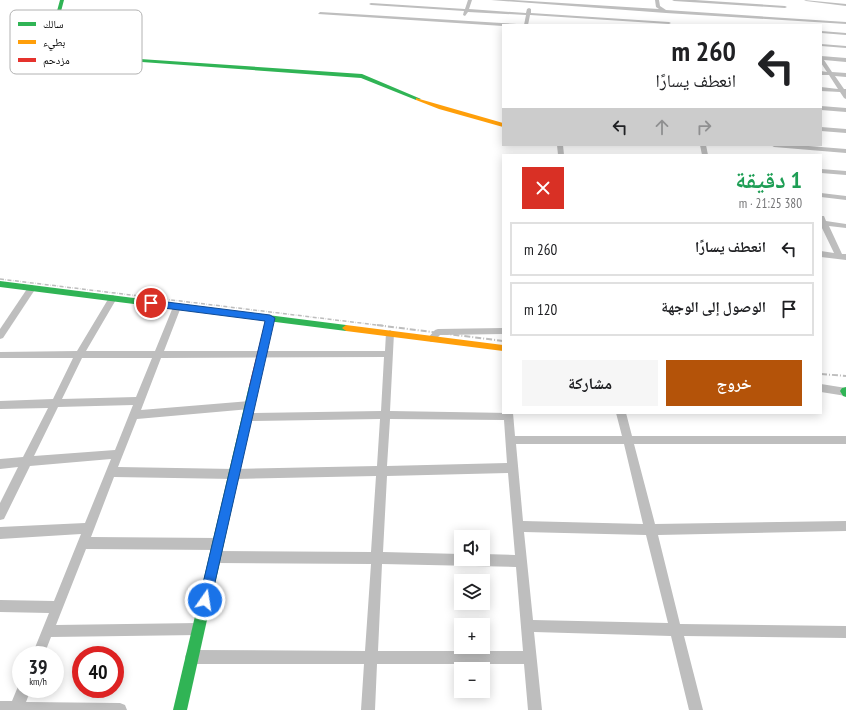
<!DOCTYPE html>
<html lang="ar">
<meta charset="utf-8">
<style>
body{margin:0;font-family:"PT Sans Narrow","Noto Naskh Arabic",sans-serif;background:#f6f6f6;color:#202124;direction:rtl;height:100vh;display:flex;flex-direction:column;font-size:15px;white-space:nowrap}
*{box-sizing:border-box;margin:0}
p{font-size:13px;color:#757577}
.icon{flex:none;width:22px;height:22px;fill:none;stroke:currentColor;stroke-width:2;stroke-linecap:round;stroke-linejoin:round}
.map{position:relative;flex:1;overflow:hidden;direction:ltr}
.panel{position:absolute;left:502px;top:154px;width:320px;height:260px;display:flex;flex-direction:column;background:#fff;border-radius:0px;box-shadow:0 2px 10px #0003;direction:rtl}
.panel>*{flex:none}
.banner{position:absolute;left:502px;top:24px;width:320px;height:122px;border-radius:0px;box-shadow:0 2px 10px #0003;direction:rtl;background:#fff;color:#202124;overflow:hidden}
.buttons{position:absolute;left:454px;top:530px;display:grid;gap:8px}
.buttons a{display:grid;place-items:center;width:36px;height:36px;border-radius:0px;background:#fff;box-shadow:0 2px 10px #0003;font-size:20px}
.speed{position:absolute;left:12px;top:646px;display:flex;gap:8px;font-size:20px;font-weight:700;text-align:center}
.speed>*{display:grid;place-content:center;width:52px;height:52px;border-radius:50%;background:#fff;box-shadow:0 2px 10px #0003;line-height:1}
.speed small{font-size:10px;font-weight:400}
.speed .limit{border:6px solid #d22;background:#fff;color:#111}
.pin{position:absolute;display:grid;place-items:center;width:34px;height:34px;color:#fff;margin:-17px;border:2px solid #fff;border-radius:50%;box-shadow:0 1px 4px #0007}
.me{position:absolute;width:44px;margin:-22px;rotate:13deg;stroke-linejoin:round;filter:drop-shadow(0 0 3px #0008)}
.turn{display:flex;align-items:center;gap:14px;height:84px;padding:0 20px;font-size:18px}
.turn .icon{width:52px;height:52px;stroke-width:2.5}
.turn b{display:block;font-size:28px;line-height:34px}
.lanes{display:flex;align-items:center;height:38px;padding:0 20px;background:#0003;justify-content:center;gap:20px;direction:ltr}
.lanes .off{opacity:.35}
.round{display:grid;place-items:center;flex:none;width:42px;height:42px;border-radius:0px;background:#f6f6f6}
.summary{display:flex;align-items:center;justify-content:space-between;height:68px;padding:0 20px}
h1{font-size:24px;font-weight:700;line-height:30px;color:#1e9e55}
.primary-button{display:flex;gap:8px;margin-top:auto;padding:8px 20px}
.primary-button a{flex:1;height:46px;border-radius:0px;background:#b45309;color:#fff;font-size:16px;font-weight:700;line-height:46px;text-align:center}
.primary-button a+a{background:#f6f6f6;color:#202124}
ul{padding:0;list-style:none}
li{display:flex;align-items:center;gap:12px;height:54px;margin:0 8px 6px;padding:0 12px;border:2px solid #e0e0e0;border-radius:0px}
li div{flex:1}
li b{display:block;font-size:15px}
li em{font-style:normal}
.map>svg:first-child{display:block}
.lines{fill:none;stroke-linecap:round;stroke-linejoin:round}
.street{fill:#bebebe;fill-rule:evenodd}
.fast{fill:#30b455;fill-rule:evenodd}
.slow{fill:#ff9f0a;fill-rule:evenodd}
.jam{fill:#e5322d;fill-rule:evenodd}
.rail-far1{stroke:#bdbdbd;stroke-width:1.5;stroke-dasharray:4 1.5 0.5 1.5;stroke-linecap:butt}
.rail{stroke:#bdbdbd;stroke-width:2;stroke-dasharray:6 2 1 2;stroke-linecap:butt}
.route{fill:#1a73e8;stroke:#114b97}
.key{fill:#fff;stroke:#b2b2b2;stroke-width:1}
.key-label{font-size:11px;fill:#000}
</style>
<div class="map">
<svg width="846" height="710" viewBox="0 0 846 710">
<rect width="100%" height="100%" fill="#fff"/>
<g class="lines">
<g class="street">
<polygon points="468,0 472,0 469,9 526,13 527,9 529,8 531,9 531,13 669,22 671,23 669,24 530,15 528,25 524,25 526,15 468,12 465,16 463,15 464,11 371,5 369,4 371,3 465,9"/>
<polygon points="491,0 513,0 659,9 656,7 655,0 659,0 660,6 666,10 846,22 846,24 666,13"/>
<polygon points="672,0 695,0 785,6 787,7 785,8 674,1"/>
<polygon points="804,0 846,4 846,6 806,1"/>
<polygon points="320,12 517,24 519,25 503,26 318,14"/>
<polygon points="821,31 846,33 846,35 821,33"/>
<polygon points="821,44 846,46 846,48 821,46"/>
<polygon points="821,56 846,58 846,62 824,60 832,72 846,73 846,77 835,76 844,89 846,89 846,99 844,98 840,92 821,91 821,87 838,89 829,75 821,75 821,71 827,72 821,63"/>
<polygon points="821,106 846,108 846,112 821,110"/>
<polygon points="821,127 846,129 846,133 821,131"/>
<polygon points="557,145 563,145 564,155 558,155"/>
<polygon points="700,145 706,145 708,155 702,155"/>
<polygon points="771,145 796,145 846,149 846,153 774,147"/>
<polygon points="821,169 846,171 846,175 821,173"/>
<polygon points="821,193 846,196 846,200 821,197"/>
<polygon points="821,216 824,216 826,221 846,224 846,228 829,226 842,254 846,254 846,260 821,257 821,251 834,253 821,226"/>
<polygon points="32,285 36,288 3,338 0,339 0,329 29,286"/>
<path d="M 113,295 L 117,298 L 86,351 L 155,351 L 173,307 L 177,304 L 181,307 L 164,351 L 385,351 L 386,333 L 390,330 L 394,333 L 390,411 L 513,413 L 515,436 L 622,436 L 616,413 L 626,413 L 632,436 L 846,436 L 846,444 L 634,444 L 655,524 L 846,521 L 846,531 L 658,535 L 680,624 L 846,626 L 846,638 L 684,636 L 703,710 L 689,710 L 671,636 L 534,632 L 542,710 L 528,710 L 524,664 L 377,664 L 375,710 L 361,710 L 364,664 L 192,664 L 187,662 L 185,657 L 187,652 L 192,650 L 365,651 L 371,564 L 215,563 L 211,561 L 209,557 L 211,553 L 215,551 L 371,552 L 376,476 L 234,479 L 114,477 L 91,537 L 218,538 L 222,540 L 224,544 L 222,548 L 218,550 L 86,549 L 56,625 L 198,623 L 202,625 L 204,629 L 202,633 L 198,635 L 51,637 L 44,655 L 32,655 L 49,613 L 0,612 L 0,600 L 54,601 L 81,534 L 0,539 L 0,527 L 85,523 L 111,459 L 30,466 L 4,519 L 0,520 L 0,503 L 18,467 L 0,469 L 0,459 L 23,457 L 48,408 L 0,409 L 0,401 L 53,399 L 73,358 L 0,358 L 0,352 L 77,351 L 110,296 ZM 384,357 L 381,411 L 248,413 L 245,414 L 243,417 L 245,420 L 248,421 L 380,419 L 377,466 L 234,469 L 118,467 L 137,419 L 250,409 L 253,408 L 255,405 L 253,402 L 250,401 L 141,410 L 161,358 ZM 82,358 L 152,358 L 136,397 L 62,399 ZM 133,405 L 115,450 L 34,456 L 58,407 ZM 390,419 L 504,420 L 507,463 L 387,466 ZM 516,444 L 624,444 L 643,524 L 523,521 ZM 508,473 L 515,555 L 483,554 L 483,559 L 461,559 L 461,554 L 383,552 L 387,476 ZM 524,532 L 646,535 L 668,623 L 533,620 ZM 382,564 L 516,567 L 523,651 L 378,651 Z"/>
<polygon points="503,328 503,334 440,335 434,341 431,342 427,339 435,330 438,329"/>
<polygon points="821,384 846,388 846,396 821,392"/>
<polygon points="19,684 21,684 21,689 31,689 26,702 120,703 125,705 127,710 0,710 0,701 12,701"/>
</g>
<g class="fast">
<polygon points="60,0 64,0 50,53 362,74 421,99 416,100 361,78 45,55"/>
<polygon points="0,281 346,325 350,328 346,331 0,287"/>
<polygon points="254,382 257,383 259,386 187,710 173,710 249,386 251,383"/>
<polygon points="846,387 846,397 843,396 840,391 842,388"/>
</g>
<g class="slow">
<polygon points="416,98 503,123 503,127 439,109 416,100"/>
<polygon points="346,325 503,345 503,351 346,331 342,328"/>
</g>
<polygon class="jam" points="270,315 274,318 259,386 257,389 251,389 249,386 266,318"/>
<polyline class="rail-far1" points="0,279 385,326"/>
<g class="rail">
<polyline points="377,325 503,341"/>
<polyline points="821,374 846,376"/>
</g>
</g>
<polygon class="route" points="151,300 270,315 275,318 211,600 209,604 205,606 201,604 199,600 265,321 148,306 148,301"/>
<rect x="10" y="10" width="132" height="64" rx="6" class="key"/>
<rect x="18" y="22" width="18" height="4" fill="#30b455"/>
<rect x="18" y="40" width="18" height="4" fill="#ff9f0a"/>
<rect x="18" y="58" width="18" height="4" fill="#e5322d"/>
<g class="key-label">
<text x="43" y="28">سالك</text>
<text x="43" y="46">بطيء</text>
<text x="43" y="64">مزدحم</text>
</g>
</svg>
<div class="buttons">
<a><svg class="icon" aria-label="sound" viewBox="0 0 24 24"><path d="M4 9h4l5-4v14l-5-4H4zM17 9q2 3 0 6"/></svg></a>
<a><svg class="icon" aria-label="layers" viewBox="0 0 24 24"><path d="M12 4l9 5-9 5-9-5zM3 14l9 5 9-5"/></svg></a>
<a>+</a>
<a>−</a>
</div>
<div class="speed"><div>39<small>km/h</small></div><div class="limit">40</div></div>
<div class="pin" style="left:151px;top:303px;background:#d93025"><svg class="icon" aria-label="arrive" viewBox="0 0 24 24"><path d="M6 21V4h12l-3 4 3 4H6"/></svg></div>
<svg class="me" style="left:205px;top:600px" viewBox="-20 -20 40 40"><circle r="17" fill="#1a73e8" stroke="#fff" stroke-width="3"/><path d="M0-11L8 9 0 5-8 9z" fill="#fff"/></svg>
<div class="banner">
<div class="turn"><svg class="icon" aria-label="left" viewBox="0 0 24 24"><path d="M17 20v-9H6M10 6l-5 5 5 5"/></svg><div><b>260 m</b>انعطف يسارًا</div></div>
<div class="lanes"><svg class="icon" aria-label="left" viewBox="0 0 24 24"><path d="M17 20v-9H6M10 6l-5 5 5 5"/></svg><svg class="icon off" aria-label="ahead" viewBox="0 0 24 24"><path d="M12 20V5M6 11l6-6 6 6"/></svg><svg class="icon off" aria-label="right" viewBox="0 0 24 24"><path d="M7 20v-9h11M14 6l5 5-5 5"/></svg></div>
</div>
<section class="panel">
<div class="summary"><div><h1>1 دقيقة</h1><p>380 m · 21:25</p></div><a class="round" style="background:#d93025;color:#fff"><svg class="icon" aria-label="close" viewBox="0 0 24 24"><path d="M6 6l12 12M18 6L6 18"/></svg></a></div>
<ul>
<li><svg class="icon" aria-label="left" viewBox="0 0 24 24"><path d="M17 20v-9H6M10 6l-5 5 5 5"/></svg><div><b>انعطف يسارًا</b></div><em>260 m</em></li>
<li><svg class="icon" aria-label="arrive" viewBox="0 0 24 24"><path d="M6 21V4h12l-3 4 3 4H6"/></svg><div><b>الوصول إلى الوجهة</b></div><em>120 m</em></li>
</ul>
<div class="primary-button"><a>خروج</a><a>مشاركة</a></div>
</section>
</div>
